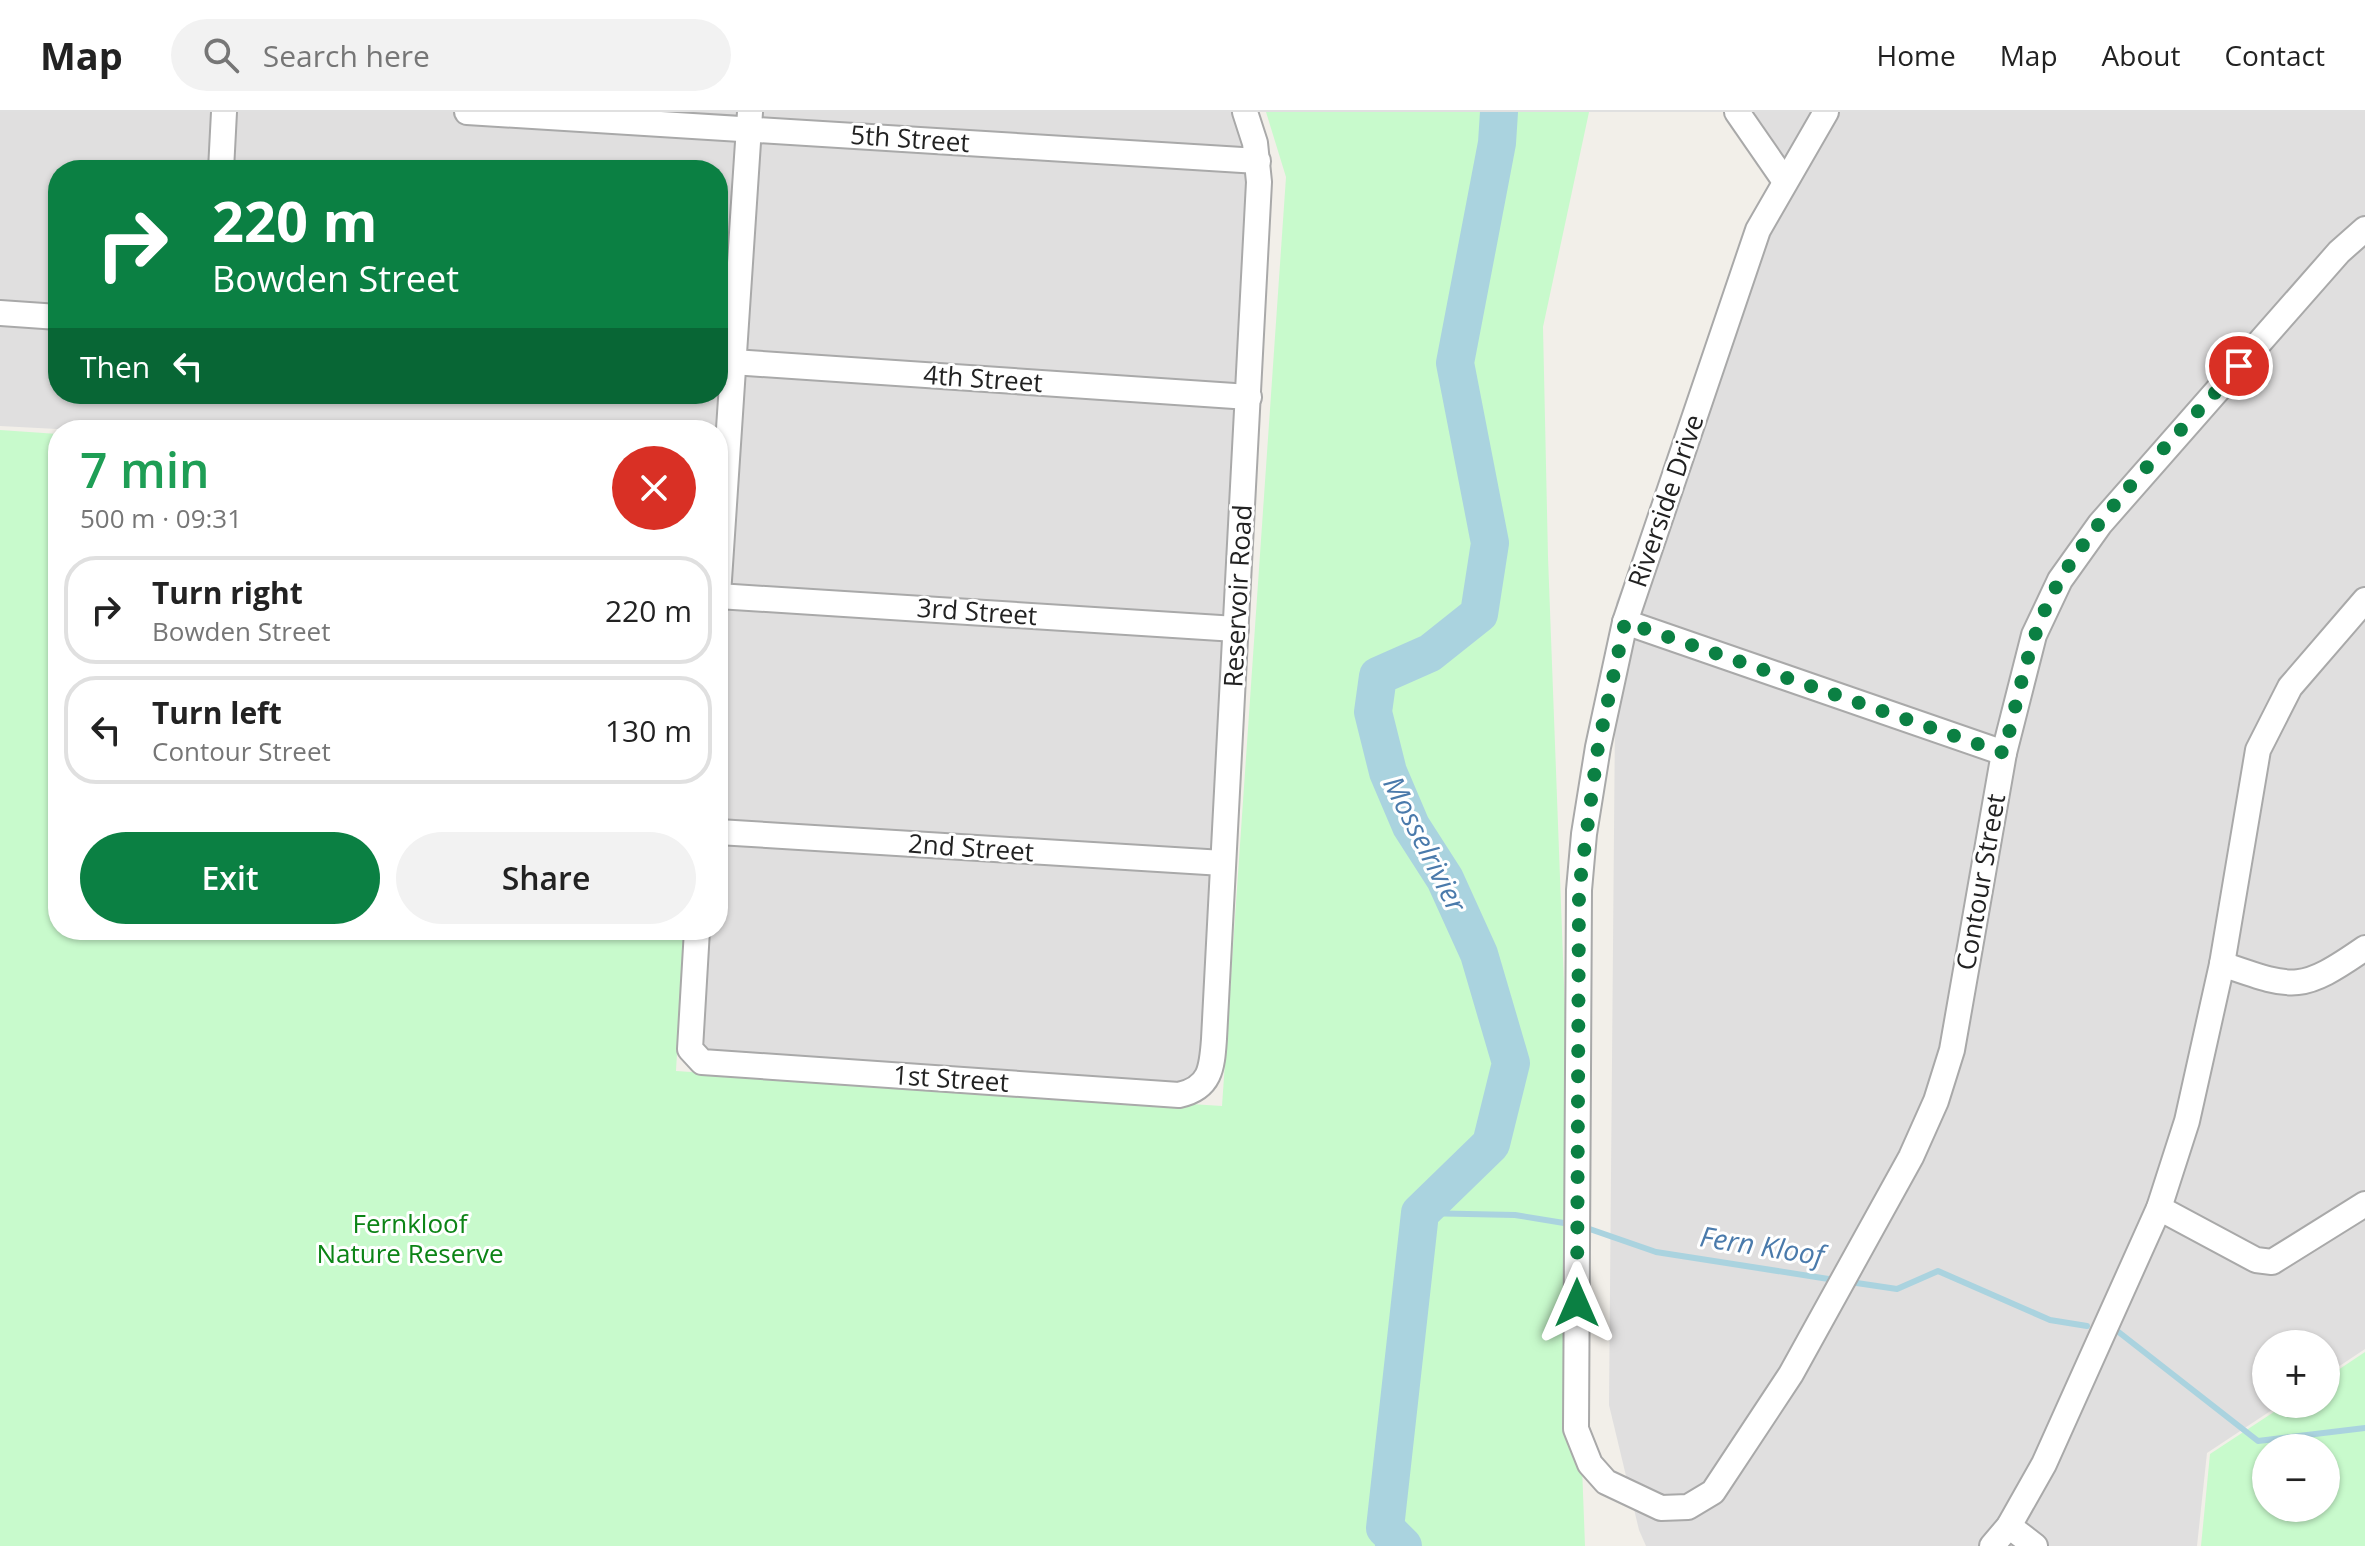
<!DOCTYPE html>
<meta charset="utf-8">
<style>
body{margin:0;font-family:"Open Sans",sans-serif;background:#f2f2f2;color:#222;height:100vh;display:flex;flex-direction:column;font-size:30px;white-space:nowrap}
*{box-sizing:border-box;margin:0}
p{font-size:26px;color:#767676}
.icon{flex:none;width:44px;height:44px;fill:none;stroke:currentColor;stroke-width:2;stroke-linecap:round;stroke-linejoin:round}
.map{position:relative;flex:1;overflow:hidden}
.details{position:absolute;left:48px;top:308px;width:680px;height:520px;display:flex;flex-direction:column;background:#fff;border-radius:32px;box-shadow:0 2px 6px #0004}
.details>*{flex:none}
.hud{position:absolute;left:48px;top:48px;width:680px;height:244px;border-radius:32px;box-shadow:0 2px 6px #0004;background:#0b8043;color:#fff;overflow:hidden}
.buttons{position:absolute;left:2252px;top:1218px;display:grid;gap:16px}
.buttons a{display:grid;place-items:center;width:88px;height:88px;border-radius:50%;background:#fff;box-shadow:0 2px 6px #0004;font-size:40px}
.pin{position:absolute;display:grid;place-items:center;width:68px;height:68px;color:#fff;margin:-34px;border:4px solid #fff;border-radius:50%;box-shadow:0 2px 8px #0007}
.me{position:absolute;width:88px;margin:-44px;rotate:0deg;stroke-linejoin:round;filter:drop-shadow(0 0 6px #0008)}
.turn{display:flex;align-items:center;gap:28px;height:168px;padding:0 32px;font-size:36px}
.turn .icon{width:104px;height:104px;stroke-width:2.5}
.turn b{display:block;font-size:56px;line-height:68px}
.then{display:flex;align-items:center;height:76px;padding:0 32px;background:#0003;gap:16px;font-size:30px}
.round{display:grid;place-items:center;flex:none;width:84px;height:84px;border-radius:42px;background:#f2f2f2}
.overview{display:flex;align-items:center;justify-content:space-between;height:136px;padding:0 32px}
h1{font-size:48px;font-weight:600;line-height:60px;color:#1e9e55}
.button{display:flex;gap:16px;margin-top:auto;padding:16px 32px}
.button a{flex:1;height:92px;border-radius:48px;background:#0b8043;color:#fff;font-size:32px;font-weight:600;line-height:92px;text-align:center}
.button a+a{background:#f2f2f2;color:#222}
ul{padding:0;list-style:none}
li{display:flex;align-items:center;gap:24px;height:108px;margin:0 16px 12px;padding:0 16px;border:4px solid #e0e0e0;border-radius:32px}
li div{flex:1}
li b{display:block;font-size:30px}
li em{font-style:normal}
header{display:flex;align-items:center;gap:48px;box-sizing:border-box;height:112px;padding:0 40px;background:#fff;border-bottom:2px solid #e0e0e0}
header strong{font-size:38px}
nav{display:flex;gap:44px;margin-inline-start:auto;font-size:28px}
.search{width:560px;height:72px;background:#f2f2f2;display:flex;align-items:center;gap:20px;box-sizing:border-box;padding:0 28px;border-radius:44px;color:#767676;font-size:30px}
.map>svg:first-child{display:block}
.residential{fill:#e0dfdf;fill-rule:evenodd}
.park{fill:#c8facc;fill-rule:evenodd}
.lines{fill:none;stroke-linecap:round;stroke-linejoin:round}
.stream{stroke:#aad3df;stroke-width:6}
.river{stroke:#aad3df;stroke-width:38}
.minor-casing{stroke:#a9a9a9;stroke-width:28}
.minor{stroke:#fff;stroke-width:24}
.route{stroke:#0b8043;stroke-width:14;stroke-dasharray:0 25.2}
.labels{text-anchor:middle;stroke-width:6;stroke-linejoin:round;paint-order:stroke}
.street-label{font-size:26px;fill:#222;stroke:#fff}
.park-label{font-size:26px;fill:#0c8416;stroke:#fff}
.water-label{font-size:28px;font-style:italic;fill:#4a7aab;stroke:#fff}
</style>
<header>
<strong>Map</strong>
<div class="search"><svg class="icon" aria-label="search" viewBox="0 0 24 24"><circle cx="10" cy="10" r="6"/><path d="M15 15l6 6"/></svg>Search here</div>
<nav><a>Home</a><a>Map</a><a>About</a><a>Contact</a></nav>
</header>
<div class="map">
<svg width="2365" height="1434" viewBox="0 0 2365 1434">
<rect width="100%" height="100%" fill="#f2efe9"/>
<g class="residential">
<path d="M 0,0 L 1244,0 L 1257,70 L 1199,974 L 703,949 L 698,818 L 718,818 L 718,318 L 76,318 L 0,314 ZM 58,58 L 718,58 L 718,282 L 58,282 Z"/>
<polygon points="1749,0 2365,0 2365,1237 2326,1263 2326,1232 2266,1232 2266,1292 2281,1292 2207,1341 2197,1434 1646,1434 1639,1418 1609,1293 1616,491 1784,51"/>
</g>
<g class="park">
<polygon points="1266,0 1589,0 1543,215 1548,445 1585,1434 0,1434 0,318 58,322 58,818 684,818 676,959 1222,994 1286,65"/>
<path d="M 2365,1240 L 2365,1434 L 2201,1434 L 2210,1342 L 2286,1292 L 2326,1292 L 2326,1266 ZM 2266,1336 L 2326,1336 L 2326,1396 L 2266,1396 Z"/>
</g>
<g class="lines">
<g class="stream">
<polyline points="1420,1101 1515,1103 1570,1112"/>
<polyline points="1581,1114 1656,1140 1835,1168"/>
<polyline points="1850,1170 1897,1177 1938,1159 2050,1208 2087,1214"/>
<polyline points="2116,1218 2258,1329 2365,1316"/>
<polyline points="1378,1434 1385,1416"/>
</g>
<polyline class="river" points="1403,1434 1385,1416 1420,1101 1491,1032 1511,951 1479,842 1445,767 1411,714 1388,660 1373,600 1378,564 1430,541 1479,502 1490,431 1455,251 1497,31 1499,0"/>
<g class="minor-casing">
<g id="minor">
<polyline points="467,0 1258,49"/>
<polyline points="1737,0 1784,68"/>
<polyline points="1826,0 1758,118 1625,510 1598,635 1584,722 1579,778 1576,1317 1590,1352 1606,1370 1661,1396 1688,1395 1713,1380 1791,1262 1911,1045 1936,989 1952,938 2004,641 2034,523 2060,468 2100,412 2339,140 2365,117"/>
<polyline points="221,58 224,0"/>
<polyline points="0,201 58,205"/>
<polyline points="718,249 1249,285"/>
<polyline points="718,483 750,0"/>
<polyline points="718,484 1236,517"/>
<polyline points="1625,510 2004,641"/>
<polyline points="718,720 1223,751"/>
<path d="M 697,818 L 690,937 L 702,950 L 1179,983 C 1211,976 1212,955 1214,927 L 1259,70 L 1255,31 L 1245,0"/>
<path d="M 2222,852 C 2294,877 2300,881 2365,836"/>
<polyline points="2159,1096 2256,1148 2272,1150 2365,1092"/>
<polyline points="2009,1414 2035,1434"/>
<polyline points="1992,1434 2009,1414 2044,1352 2159,1096 2187,1009 2222,852 2258,638 2290,575 2365,488"/>
</g>
</g>
<use href="#minor" class="minor"/>
</g>
<g class="lines">
<path class="route" d="M 1577,1191 L 1579,778 L 1598,635 L 1625,510 L 2004,641 C 2019,583 2029,521 2060,468 C 2102,396 2183,318 2239,254"/>
</g>
<g class="labels">
<g class="street-label">
<text transform="translate(910 27) rotate(4)" y="9">5th Street</text>
<text transform="translate(983 267) rotate(4)" y="9">4th Street</text>
<text transform="translate(1666 389) rotate(-71)" y="9">Riverside Drive</text>
<text transform="translate(1238 484) rotate(-87)" y="9">Reservoir Road</text>
<text transform="translate(977 500) rotate(4)" y="9">3rd Street</text>
<text transform="translate(971 736) rotate(4)" y="9">2nd Street</text>
<text transform="translate(1981 770) rotate(-80)" y="9">Contour Street</text>
<text transform="translate(951 967) rotate(4)" y="9">1st Street</text>
</g>
<g class="park-label">
<text x="410" y="1121">Fernkloof<tspan x="410" dy="30">Nature Reserve</tspan></text>
</g>
<g class="water-label">
<text transform="translate(1425 732) rotate(63)" y="10">Mosselrivier</text>
<text transform="translate(1762 1134) rotate(9)" y="10">Fern Kloof</text>
</g>
</g>
</svg>
<div class="buttons">
<a>+</a>
<a>−</a>
</div>
<div class="pin" style="left:2239px;top:254px;background:#d93025"><svg class="icon" aria-label="arrive" viewBox="0 0 24 24"><path d="M6 21V4h12l-3 4 3 4H6"/></svg></div>
<svg class="me" style="left:1577px;top:1191px" viewBox="-20 -20 40 40"><path d="M0-17L14 15 0 8-14 15z" fill="#0b8043" stroke="#fff" stroke-width="4"/></svg>
<div class="hud">
<div class="turn"><svg class="icon" aria-label="right" viewBox="0 0 24 24"><path d="M7 20v-9h11M14 6l5 5-5 5"/></svg><div><b>220 m</b>Bowden Street</div></div>
<div class="then">Then<svg class="icon" aria-label="left" viewBox="0 0 24 24"><path d="M17 20v-9H6M10 6l-5 5 5 5"/></svg></div>
</div>
<section class="details">
<div class="overview"><div><h1>7 min</h1><p>500 m · 09:31</p></div><a class="round" style="background:#d93025;color:#fff"><svg class="icon" aria-label="close" viewBox="0 0 24 24"><path d="M6 6l12 12M18 6L6 18"/></svg></a></div>
<ul>
<li><svg class="icon" aria-label="right" viewBox="0 0 24 24"><path d="M7 20v-9h11M14 6l5 5-5 5"/></svg><div><b>Turn right</b><p>Bowden Street</p></div><em>220 m</em></li>
<li><svg class="icon" aria-label="left" viewBox="0 0 24 24"><path d="M17 20v-9H6M10 6l-5 5 5 5"/></svg><div><b>Turn left</b><p>Contour Street</p></div><em>130 m</em></li>
</ul>
<div class="button"><a>Exit</a><a>Share</a></div>
</section>
</div>
